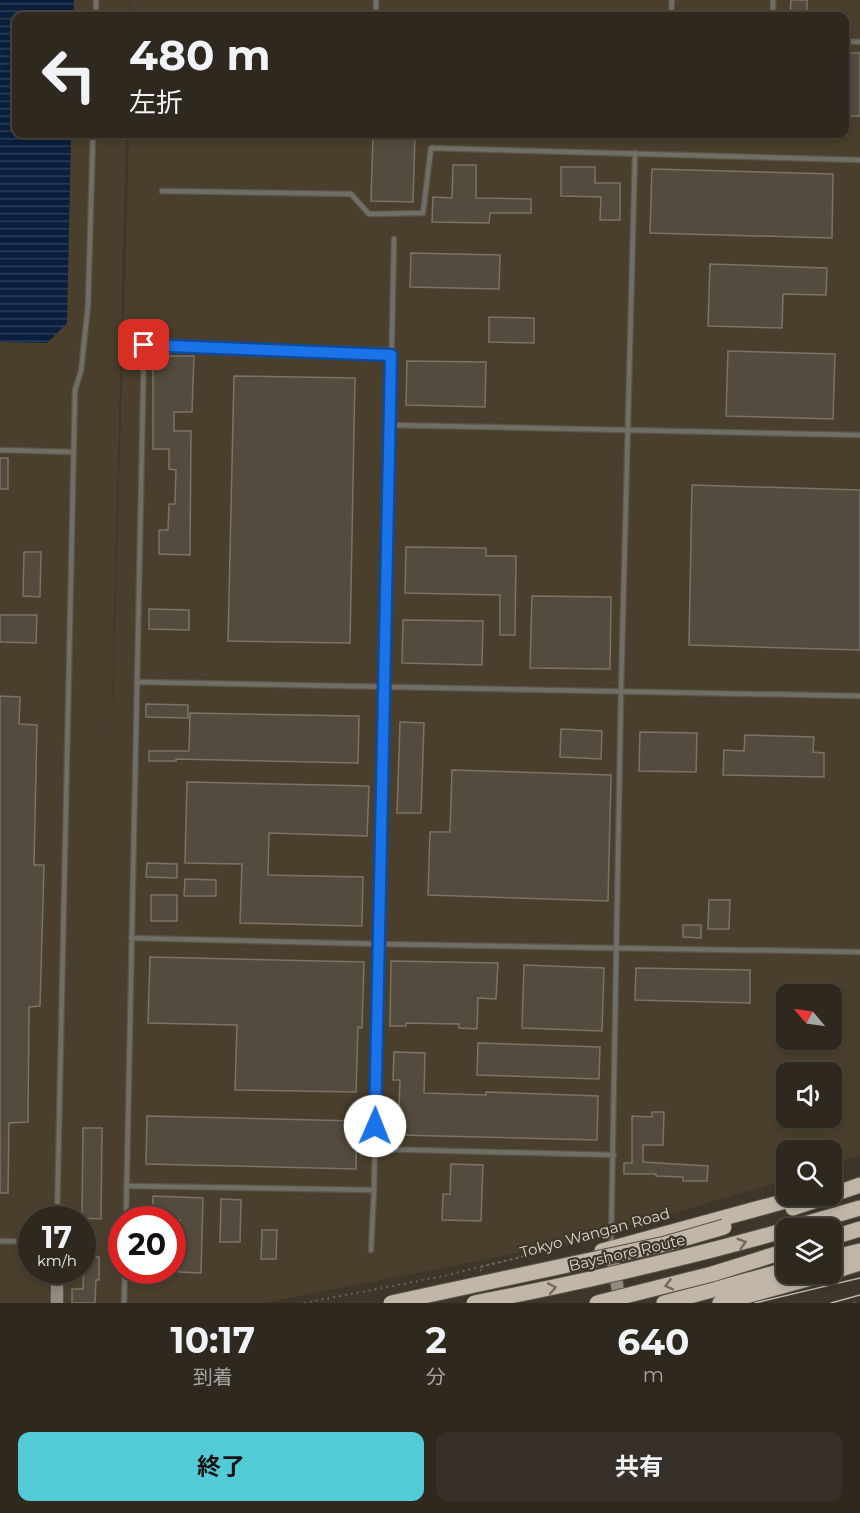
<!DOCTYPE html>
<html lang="ja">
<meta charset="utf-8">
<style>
body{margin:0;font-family:Montserrat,"Noto Sans JP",sans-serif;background:#363028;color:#f1f3f6;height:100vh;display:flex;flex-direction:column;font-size:22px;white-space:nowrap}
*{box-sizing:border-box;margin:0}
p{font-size:20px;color:#a7a6a4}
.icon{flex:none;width:33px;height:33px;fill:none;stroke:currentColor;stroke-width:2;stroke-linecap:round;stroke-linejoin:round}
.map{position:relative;height:1303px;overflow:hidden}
.details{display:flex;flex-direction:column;background:#2e281f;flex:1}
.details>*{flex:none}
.banner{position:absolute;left:12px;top:12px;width:837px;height:126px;border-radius:12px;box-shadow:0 3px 9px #0003,0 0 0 2px #49443d;background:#2e281f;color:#f1f3f6;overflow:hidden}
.needle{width:39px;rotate:299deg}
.buttons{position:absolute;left:776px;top:984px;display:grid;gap:12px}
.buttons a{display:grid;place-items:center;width:66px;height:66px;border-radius:12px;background:#2e281f;box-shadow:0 3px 9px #0003,0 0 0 2px #49443d;font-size:30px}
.speed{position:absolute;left:18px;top:1206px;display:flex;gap:12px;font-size:30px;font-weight:700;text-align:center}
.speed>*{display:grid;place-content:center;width:78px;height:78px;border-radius:50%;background:#2e281f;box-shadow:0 3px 9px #0003,0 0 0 2px #49443d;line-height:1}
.speed small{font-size:15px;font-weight:400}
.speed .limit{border:9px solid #d22;background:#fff;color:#111}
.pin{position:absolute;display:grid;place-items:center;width:51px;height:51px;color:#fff;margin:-26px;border-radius:12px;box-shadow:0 3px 9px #0006}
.me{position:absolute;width:66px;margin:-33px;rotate:1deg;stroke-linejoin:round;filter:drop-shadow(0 0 4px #0008)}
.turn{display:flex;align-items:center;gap:21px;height:126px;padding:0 18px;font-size:27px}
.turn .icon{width:78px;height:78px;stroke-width:2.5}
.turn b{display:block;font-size:42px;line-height:51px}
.eta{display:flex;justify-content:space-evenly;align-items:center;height:102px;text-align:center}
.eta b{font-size:36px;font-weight:700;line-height:42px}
.cta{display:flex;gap:12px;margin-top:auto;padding:12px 18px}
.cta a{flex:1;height:69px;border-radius:12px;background:#52cbd7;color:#111;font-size:24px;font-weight:700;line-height:69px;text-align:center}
.cta a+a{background:#363028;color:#f1f3f6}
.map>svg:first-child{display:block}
.built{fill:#4a3f2c;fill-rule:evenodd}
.water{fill:url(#water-rules)}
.building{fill:#534b3d;stroke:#7b7365;stroke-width:1.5}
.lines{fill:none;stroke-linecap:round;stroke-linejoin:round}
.lane-casing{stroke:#5a5347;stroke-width:7}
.secondary-casing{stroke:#5a5347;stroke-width:14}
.highway-casing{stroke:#5a5347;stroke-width:17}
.path{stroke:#726c61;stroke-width:2;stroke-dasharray:1.5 4.5;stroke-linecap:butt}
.lane{stroke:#716d67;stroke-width:4.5}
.secondary{stroke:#918b81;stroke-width:12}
.highway{stroke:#c1b7a8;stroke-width:15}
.tram{stroke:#bcb7ae;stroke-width:1.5}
.highway-bridge-casing{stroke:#5a5347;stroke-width:17;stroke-linecap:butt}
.path-bridge{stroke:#726c61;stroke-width:2;stroke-dasharray:1.5 4.5;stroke-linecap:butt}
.highway-bridge{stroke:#c1b7a8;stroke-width:15}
.oneway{stroke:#726a5c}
.route-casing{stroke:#114b97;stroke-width:15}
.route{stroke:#1a73e8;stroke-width:10}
.labels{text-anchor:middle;stroke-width:4.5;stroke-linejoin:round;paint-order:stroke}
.street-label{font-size:15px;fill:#dcd7cf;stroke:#3d3629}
</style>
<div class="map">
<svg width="860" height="1303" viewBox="0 0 860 1303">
<defs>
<pattern id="water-rules" width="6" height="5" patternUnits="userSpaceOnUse" patternTransform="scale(1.5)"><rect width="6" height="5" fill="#0a1e3d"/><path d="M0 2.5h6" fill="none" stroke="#2d3e58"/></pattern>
</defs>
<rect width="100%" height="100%" fill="#3d3629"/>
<g class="built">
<rect x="74" y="0" width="55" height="16"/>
<path d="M 130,0 L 860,0 L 860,1155 L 831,1165 L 831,1150 L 786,1150 L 786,1180 L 578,1241 L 264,1303 L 0,1303 L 0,342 L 47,343 L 67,323 L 71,134 L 126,134 L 110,792 L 129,134 L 844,134 L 844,16 L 130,16 ZM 786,994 L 831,994 L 831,1040 L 786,1040 ZM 786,1072 L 831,1072 L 831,1118 L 786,1118 ZM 32,1220 L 82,1220 L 82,1270 L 32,1270 ZM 122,1220 L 172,1220 L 172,1270 L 122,1270 Z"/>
</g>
<polygon class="water" points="0,0 74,0 74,16 16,16 16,134 71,134 67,323 47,343 0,342"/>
<g class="building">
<polygon points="791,0 807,0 807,16 790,16"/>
<rect x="844" y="53" width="16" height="63"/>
<polygon points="373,134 415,134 413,202 371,201"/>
<polygon points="453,165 476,165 476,198 531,199 531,213 490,213 489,223 432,222 433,197 452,198"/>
<polygon points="561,167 595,167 595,183 620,183 620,220 600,220 601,197 561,196"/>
<polygon points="652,169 833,174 832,238 650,233"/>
<polygon points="411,253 500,255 499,289 410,287"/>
<polygon points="710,264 827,268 826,295 783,294 782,328 708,326"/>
<polygon points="489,317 534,318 534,343 489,342"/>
<polygon points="728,351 835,354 833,419 726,416"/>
<polygon points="153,356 194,356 192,412 174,412 174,431 191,431 190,555 159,554 159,530 168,530 169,504 175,504 176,470 169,469 169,449 153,449"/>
<polygon points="407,361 486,362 485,407 406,405"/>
<polygon points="234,376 355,378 350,643 228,641"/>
<rect x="0" y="458" width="8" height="31"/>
<polygon points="692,485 860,490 860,650 689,645"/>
<polygon points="406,547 486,548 486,556 516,556 515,635 500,635 500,595 405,593"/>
<polygon points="24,552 41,552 40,597 23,596"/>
<polygon points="532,596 611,597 610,669 530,668"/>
<polygon points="149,609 189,610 189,630 149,629"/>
<polygon points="0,615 37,615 36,643 0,642"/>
<polygon points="403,620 483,621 482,665 402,663"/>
<polygon points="0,696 20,697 19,724 37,725 34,865 44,865 40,1006 29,1007 28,1122 9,1123 8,1193 0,1193"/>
<polygon points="146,704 188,705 188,718 146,717"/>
<polygon points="190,713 359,716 358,763 176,759 176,761 149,761 149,751 189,751"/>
<polygon points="400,722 424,723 421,813 397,813"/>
<polygon points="561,729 602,731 601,759 560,757"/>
<polygon points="640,732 697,733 696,772 639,771"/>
<polygon points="745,735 814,737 813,752 824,753 824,777 723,775 724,750 744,751"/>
<polygon points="452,770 611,775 608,901 428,895 430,832 450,832"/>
<polygon points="187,782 369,786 367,836 269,833 268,875 363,877 362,926 240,923 242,864 185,863"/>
<polygon points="147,863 177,864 177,878 146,877"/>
<polygon points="185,879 216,880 216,896 184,896"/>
<rect x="151" y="895" width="26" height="26"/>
<polygon points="709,900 730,900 729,929 708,929"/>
<polygon points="683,925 701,925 701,938 683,937"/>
<polygon points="150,957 364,962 362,1028 358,1027 356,1092 235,1090 237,1025 148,1023"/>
<polygon points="391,961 498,963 496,999 478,998 477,1029 459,1028 459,1024 406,1023 406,1026 390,1026"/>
<polygon points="524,965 604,968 602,1031 522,1028"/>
<polygon points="636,968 750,970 750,1003 635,1000"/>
<polygon points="478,1043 600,1047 599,1079 477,1075"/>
<polygon points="394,1052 425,1053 424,1093 486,1095 486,1092 598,1096 597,1140 398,1135 400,1080 393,1080"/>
<polygon points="652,1112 664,1112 663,1145 643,1145 643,1162 708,1166 707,1181 683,1181 683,1177 656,1176 656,1174 624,1174 624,1163 632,1163 632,1116 652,1117"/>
<polygon points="147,1116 357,1121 356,1169 146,1164"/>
<polygon points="83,1128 102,1128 101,1219 82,1218"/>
<polygon points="451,1164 483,1165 481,1221 442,1220 443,1194 450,1194"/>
<polygon points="153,1196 203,1198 201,1273 179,1272 180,1220 152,1220"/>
<polygon points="221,1199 241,1200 240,1242 220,1242"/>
<polygon points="262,1230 277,1230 276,1259 261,1259"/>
<polygon points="84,1257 99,1257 99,1280 96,1280 95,1303 72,1303 72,1289 83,1289"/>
</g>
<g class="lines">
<g class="lane-casing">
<g id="lane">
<polyline points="96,16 96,0"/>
<polyline points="376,16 376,0"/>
<polyline points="671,16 672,0"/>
<polyline points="773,16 773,0"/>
<polyline points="844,41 860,42"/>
<polyline points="162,191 351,194 369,214 423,213 431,148 860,160"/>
<polyline points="389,425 860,435"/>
<polyline points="0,450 73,452"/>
<polyline points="137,682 860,696"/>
<polyline points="131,938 379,944 860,952"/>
<polyline points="375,1149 614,1155"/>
<polyline points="126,1186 374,1190"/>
<polyline points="57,1220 75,390 81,371 88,306 93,134"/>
<polyline points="126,1220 144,345 391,355"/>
<polyline points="0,1241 32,1242"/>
<polyline points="611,1246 621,691 635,153"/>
<polyline points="371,1250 374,1190 394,239"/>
<polyline points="124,1303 125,1270"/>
</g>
</g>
<g class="secondary-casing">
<g id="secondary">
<polyline points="611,1249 620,1303"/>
<polyline points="57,1270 57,1303"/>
</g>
</g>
<g class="highway-casing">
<g id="highway">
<polyline points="831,1195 860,1185"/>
<polyline points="793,1208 829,1196"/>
<polyline points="791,1228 860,1208"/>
<polyline points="831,1238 860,1229"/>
<polyline points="602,1251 804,1196"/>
<polyline points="831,1258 860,1251"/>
<polyline points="831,1272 860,1263"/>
<polyline points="664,1303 786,1270"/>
<polyline points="720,1303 826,1274"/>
</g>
</g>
<g class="path">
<polyline points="304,1303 439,1277 525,1256"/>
<polyline points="854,1303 860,1301"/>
</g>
<use href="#lane" class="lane"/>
<use href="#secondary" class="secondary"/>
<use href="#highway" class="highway"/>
<g class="tram">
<polyline points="755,1303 860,1278"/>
<polyline points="831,1303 860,1295"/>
</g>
<g class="highway-bridge-casing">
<g id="highway-bridge">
<polyline points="391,1303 665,1244 724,1227"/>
<path d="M 474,1303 C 579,1283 683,1259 786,1230"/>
<polyline points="597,1303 712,1274 786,1251"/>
</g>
</g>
<polyline class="path-bridge" points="481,1271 480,1267 525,1256"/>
<use href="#highway-bridge" class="highway-bridge"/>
</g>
<defs><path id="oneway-chevron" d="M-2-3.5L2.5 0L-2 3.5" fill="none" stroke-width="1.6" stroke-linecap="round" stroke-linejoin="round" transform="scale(1.5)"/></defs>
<g class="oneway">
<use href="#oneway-chevron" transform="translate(742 1243) rotate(-16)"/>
<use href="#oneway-chevron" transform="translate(669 1285) rotate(166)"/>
<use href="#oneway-chevron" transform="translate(552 1288) rotate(-11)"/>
</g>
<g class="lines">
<g class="route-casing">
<polyline id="route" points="144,345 391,355 375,1126"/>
</g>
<use href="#route" class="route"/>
</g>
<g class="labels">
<g class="street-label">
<text transform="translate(595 1233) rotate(-15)" y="5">Tokyo Wangan Road</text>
<text transform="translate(627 1253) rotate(-13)" y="5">Bayshore Route</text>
</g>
</g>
</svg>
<div class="buttons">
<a><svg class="needle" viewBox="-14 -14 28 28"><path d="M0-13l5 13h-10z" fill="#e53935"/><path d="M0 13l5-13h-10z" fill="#a7a6a4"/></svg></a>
<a><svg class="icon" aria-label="sound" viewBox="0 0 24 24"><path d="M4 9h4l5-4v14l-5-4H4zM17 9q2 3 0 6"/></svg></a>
<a><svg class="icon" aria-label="search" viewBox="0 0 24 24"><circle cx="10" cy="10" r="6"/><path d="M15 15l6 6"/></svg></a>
<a><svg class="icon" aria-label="layers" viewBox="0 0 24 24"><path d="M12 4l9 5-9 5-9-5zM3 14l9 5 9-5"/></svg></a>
</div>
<div class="speed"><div>17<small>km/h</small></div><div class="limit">20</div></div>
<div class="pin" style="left:144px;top:345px;background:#d93025"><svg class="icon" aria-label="arrive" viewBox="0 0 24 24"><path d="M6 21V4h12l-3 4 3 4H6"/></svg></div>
<svg class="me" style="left:375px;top:1126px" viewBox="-20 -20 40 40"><circle r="19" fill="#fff"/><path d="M0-13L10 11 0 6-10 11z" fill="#1a73e8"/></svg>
<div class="banner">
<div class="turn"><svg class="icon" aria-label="left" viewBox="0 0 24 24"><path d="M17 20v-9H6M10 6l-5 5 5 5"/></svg><div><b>480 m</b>左折</div></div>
</div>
</div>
<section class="details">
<div class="eta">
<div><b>10:17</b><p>到着</p></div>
<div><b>2</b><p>分</p></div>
<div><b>640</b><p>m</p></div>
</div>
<div class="cta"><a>終了</a><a>共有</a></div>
</section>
